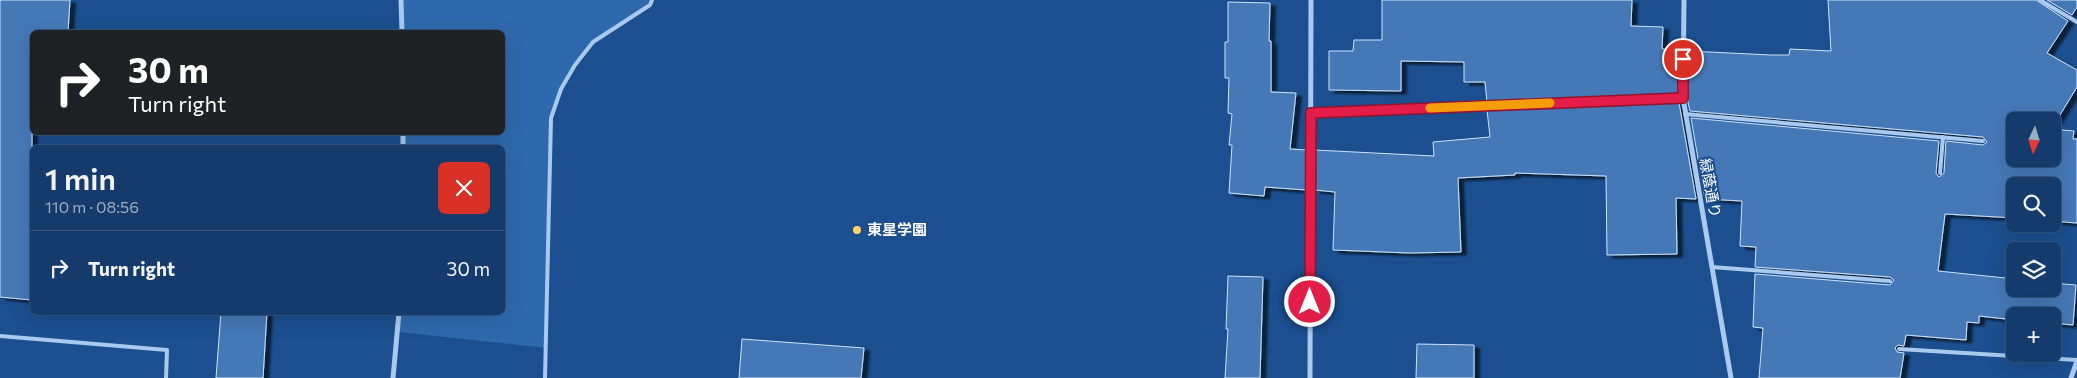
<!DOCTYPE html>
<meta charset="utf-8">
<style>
body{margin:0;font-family:Commissioner,"Noto Sans JP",sans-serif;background:#214673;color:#f1f3f6;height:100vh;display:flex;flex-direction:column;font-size:19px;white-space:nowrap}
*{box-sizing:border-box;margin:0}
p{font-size:16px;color:#9dadc1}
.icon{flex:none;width:28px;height:28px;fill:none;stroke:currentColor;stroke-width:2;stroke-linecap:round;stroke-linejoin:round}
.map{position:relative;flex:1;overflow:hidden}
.side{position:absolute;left:30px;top:145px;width:475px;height:170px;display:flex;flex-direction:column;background:#143b6b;border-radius:8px;box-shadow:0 5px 20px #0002,0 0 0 1px #33557e}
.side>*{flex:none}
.top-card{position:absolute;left:30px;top:30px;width:475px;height:105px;border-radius:8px;box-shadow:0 5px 20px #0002,0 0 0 1px #33557e;background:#202124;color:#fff;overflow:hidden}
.needle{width:32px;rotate:184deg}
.controls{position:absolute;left:2006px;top:112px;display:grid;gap:10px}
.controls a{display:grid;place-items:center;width:55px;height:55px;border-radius:8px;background:#143b6b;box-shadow:0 5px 20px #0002,0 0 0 1px #33557e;font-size:25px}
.pin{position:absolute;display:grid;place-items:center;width:42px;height:42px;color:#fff;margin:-21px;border:2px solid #fff;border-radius:50%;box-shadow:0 1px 5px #0007}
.me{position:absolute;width:55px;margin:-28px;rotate:0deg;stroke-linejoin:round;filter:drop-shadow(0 0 4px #0008)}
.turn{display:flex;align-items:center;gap:18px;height:105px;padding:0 15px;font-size:22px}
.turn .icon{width:65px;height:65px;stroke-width:2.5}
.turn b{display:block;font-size:35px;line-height:42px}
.round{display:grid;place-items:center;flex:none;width:52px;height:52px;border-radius:8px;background:#214673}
.headline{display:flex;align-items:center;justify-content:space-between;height:85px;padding:0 15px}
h1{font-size:30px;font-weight:600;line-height:38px}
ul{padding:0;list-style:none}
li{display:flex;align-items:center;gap:15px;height:75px;padding:0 15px;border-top:1px solid #33557e}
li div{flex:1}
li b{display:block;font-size:19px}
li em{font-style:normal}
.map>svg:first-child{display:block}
.green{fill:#2e69ad}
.building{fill:#4478b7;stroke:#cfe3fa;filter:url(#shadow)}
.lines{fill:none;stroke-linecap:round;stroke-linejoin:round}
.service{stroke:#a9c9ee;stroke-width:4}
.minor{stroke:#a9c9ee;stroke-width:5}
.route-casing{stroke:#92132f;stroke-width:12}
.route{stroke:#e11d48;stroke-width:9}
.slow{stroke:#f59e0b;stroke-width:9}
.poi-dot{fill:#ffd166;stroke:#1b4f8f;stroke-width:2}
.labels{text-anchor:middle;stroke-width:4;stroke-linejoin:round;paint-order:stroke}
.street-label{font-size:15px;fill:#fff;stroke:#1b4f8f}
.poi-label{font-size:15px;font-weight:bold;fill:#fff;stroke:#1b4f8f;text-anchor:start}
</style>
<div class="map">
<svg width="2077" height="378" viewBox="0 0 2077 378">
<defs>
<filter id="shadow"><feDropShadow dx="5.5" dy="3" stdDeviation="1" flood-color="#0009"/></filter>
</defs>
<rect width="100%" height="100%" fill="#1b4f8f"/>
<path class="green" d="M 401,0 L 652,0 L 650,5 C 633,16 605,29 592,43 C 572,64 561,91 551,118 L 546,348 L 399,332 L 399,313 L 502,312 L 502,148 L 403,147 L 403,133 L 502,132 L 502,32 L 402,32 Z"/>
<g class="building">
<polygon points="0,0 70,0 68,32 32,32 32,300 0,297"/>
<polygon points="1382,0 1632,0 1631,26 1663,27 1662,49 1679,50 1679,94 1487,102 1485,82 1464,82 1464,62 1401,61 1401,91 1329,90 1329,51 1353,51 1354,40 1382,40"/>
<polygon points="1828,0 2036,0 2068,21 2047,53 2077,70 2077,87 2052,128 2052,121 2015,121 2015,159 2052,159 2052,129 2074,131 2073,139 2077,139 2077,223 2052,221 2052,186 2015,186 2015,218 1945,214 1938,271 2015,279 2015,289 2052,289 2052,283 2076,285 2073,325 2052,323 2052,316 2015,316 2015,320 1979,316 1979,323 1967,322 1966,340 1906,335 1904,346 1898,345 1895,348 1897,352 1904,353 1900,378 1759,378 1763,328 1753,327 1755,274 1890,285 1894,280 1890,277 1755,267 1756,247 1740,246 1742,201 1705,199 1691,118 1939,141 1936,173 1939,177 1944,173 1946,141 1983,145 1987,142 1983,137 1690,111 1687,98 1688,51 1771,55 1789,55 1790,49 1831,51"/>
<polygon points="2047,0 2077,0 2077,7 2072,15"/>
<polygon points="1228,2 1270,3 1269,41 1271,41 1271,92 1296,93 1290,149 1306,150 1306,190 1265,187 1264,196 1229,193 1232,145 1229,145 1232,114 1228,113 1229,78 1225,78 1225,42 1228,42"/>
<polygon points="1679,103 1696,199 1676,198 1677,254 1607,255 1606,176 1515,173 1515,175 1458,178 1461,252 1409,253 1333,250 1335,192 1315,190 1315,150 1434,156 1433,142 1490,137 1487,110"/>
<polygon points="1228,276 1263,277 1260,378 1225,378 1228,329 1226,329"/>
<polygon points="221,312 267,312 263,378 216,378"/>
<polygon points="742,339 864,348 861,378 739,378"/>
<polygon points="1417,344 1474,345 1474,378 1416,378"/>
</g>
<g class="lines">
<g class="service">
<polyline points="2040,0 2077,22"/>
<polyline points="1685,114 1983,141"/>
<polyline points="1940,173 1943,137"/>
<polyline points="1712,267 1890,281"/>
<polyline points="0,336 167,350 166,378"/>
<polyline points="1899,349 2077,360"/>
<polyline points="545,378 551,118 561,89 575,65 593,42 650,5 652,0"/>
</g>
<g class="minor">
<polyline points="401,0 402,32"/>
<polyline points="1684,0 1683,98 1731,378"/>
<polyline points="1311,113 1683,98"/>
<polyline points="403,148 403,132"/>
<polyline points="393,378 399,312"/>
<polyline points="1310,378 1311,0"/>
<polyline points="2071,378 2077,361"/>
</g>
</g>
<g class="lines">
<g class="route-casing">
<polyline id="route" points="1310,302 1311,113 1683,98 1683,59"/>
</g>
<use href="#route" class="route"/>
<polyline class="slow" points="1430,108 1550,103"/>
</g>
<circle class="poi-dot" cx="857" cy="230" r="5"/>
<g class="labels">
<g class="street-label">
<text transform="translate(1710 188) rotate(80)" y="5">緑蔭通り</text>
</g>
<g class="poi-label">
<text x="867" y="235">東星学園</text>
</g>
</g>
</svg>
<div class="controls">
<a><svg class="needle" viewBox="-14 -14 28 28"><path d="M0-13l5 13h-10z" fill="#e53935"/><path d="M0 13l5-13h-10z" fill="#9dadc1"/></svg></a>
<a><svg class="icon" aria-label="search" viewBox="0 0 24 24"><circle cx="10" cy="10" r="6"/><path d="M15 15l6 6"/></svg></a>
<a><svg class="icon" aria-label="layers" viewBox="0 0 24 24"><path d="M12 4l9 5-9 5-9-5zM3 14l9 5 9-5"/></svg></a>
<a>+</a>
</div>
<div class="pin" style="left:1683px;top:59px;background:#d93025"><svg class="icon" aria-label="arrive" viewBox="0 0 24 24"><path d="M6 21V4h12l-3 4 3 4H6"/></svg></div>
<svg class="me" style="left:1310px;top:302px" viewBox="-20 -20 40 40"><circle r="17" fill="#e11d48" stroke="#fff" stroke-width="3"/><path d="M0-11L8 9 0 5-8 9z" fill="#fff"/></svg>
<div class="top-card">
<div class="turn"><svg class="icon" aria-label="right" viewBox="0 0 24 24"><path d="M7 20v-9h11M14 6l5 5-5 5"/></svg><div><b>30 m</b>Turn right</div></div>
</div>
<section class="side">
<div class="headline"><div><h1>1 min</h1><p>110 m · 08:56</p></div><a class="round" style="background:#d93025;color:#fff"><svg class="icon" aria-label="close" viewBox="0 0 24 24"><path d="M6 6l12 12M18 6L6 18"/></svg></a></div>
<ul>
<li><svg class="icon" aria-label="right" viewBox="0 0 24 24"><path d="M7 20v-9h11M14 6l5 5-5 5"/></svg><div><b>Turn right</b></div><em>30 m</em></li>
</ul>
</section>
</div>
